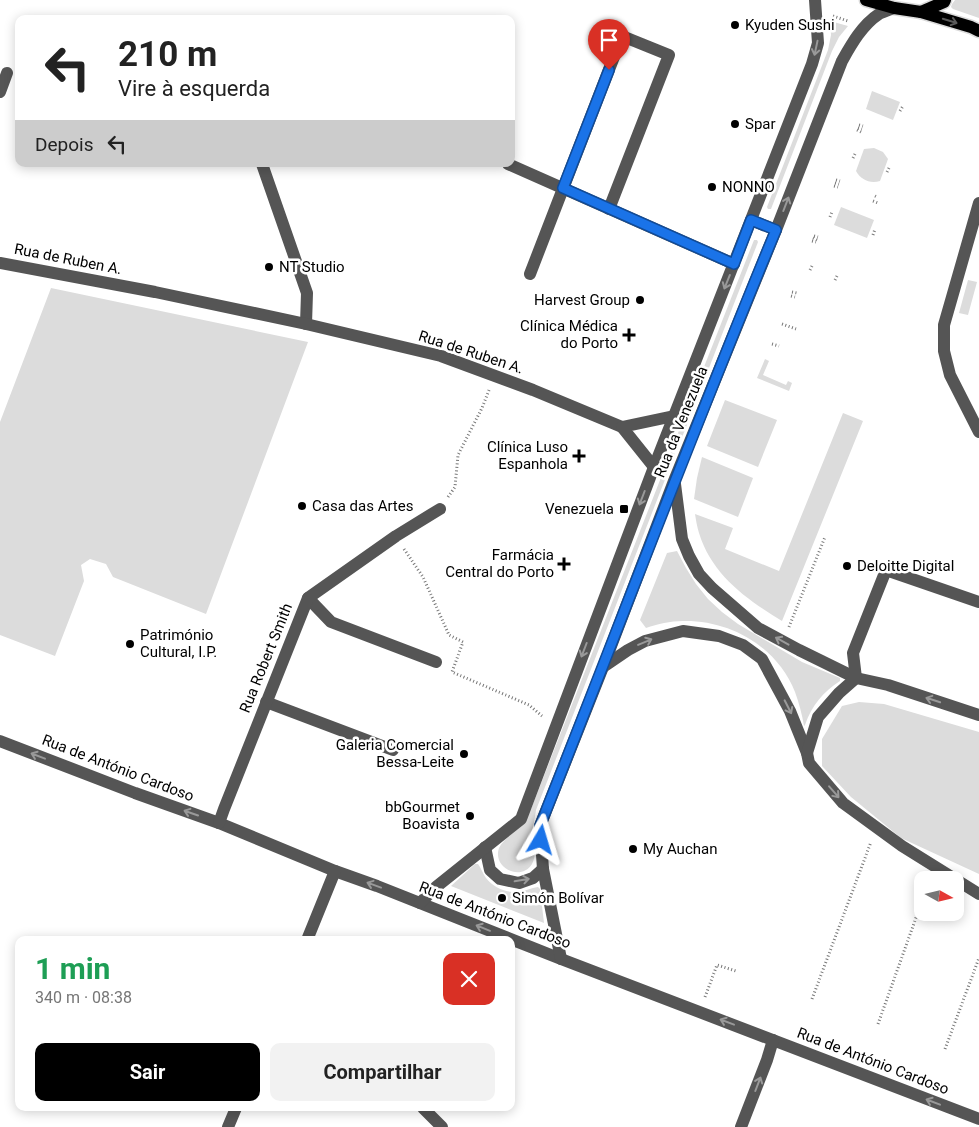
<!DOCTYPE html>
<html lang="pt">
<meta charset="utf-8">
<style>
body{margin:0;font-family:Roboto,sans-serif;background:#f2f2f2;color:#222;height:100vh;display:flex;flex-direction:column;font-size:19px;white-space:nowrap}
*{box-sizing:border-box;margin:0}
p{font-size:16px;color:#767676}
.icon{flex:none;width:28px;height:28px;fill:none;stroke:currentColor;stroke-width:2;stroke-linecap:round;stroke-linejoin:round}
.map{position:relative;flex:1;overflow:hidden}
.side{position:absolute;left:15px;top:936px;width:500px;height:175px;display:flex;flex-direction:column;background:#fff;border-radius:10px;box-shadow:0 2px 12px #0003}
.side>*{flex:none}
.guide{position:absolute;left:15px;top:15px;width:500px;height:152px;border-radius:10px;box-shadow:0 2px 12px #0003;background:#fff;color:#222;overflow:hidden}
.needle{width:32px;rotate:98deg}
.buttons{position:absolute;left:914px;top:871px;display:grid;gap:10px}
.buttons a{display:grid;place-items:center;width:50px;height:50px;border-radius:10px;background:#fff;box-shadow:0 2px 12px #0003;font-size:25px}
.pin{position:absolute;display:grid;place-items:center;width:42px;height:42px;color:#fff;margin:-51px -21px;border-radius:50% 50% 50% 0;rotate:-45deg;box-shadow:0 0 5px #0007}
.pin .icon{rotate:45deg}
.me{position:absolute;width:55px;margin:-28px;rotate:7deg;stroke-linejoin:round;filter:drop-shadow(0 0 4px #0008)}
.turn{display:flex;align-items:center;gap:18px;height:105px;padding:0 20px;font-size:22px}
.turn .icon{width:65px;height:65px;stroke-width:2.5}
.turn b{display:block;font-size:35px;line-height:42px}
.then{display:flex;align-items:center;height:48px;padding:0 20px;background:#0003;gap:10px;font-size:19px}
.round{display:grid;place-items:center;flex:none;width:52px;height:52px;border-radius:10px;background:#f2f2f2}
.head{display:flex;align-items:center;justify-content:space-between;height:85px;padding:0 20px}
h1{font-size:30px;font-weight:700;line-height:38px;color:#1e9e55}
.primary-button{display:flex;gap:10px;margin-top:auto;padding:10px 20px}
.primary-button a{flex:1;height:58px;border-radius:10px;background:#000;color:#fff;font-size:20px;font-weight:700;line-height:58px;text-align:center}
.primary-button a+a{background:#f2f2f2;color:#222}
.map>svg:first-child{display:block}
.green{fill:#dcdcdc}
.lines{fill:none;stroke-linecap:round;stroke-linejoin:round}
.major-casing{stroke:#dbdbdb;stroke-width:15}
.path{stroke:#777;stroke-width:3;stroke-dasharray:1 2.5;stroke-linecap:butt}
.minor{stroke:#555;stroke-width:12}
.major{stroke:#000;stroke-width:12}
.oneway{stroke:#595959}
.oneway2{stroke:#999}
.route-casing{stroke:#114b97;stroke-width:12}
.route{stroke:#1a73e8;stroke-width:9}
.poi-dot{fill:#000;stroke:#fff;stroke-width:2}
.labels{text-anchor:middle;stroke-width:5;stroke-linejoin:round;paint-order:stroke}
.poi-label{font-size:15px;fill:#000;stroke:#fff;text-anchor:start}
.street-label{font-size:15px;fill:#000;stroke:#fff}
</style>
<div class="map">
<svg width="979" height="1127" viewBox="0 0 979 1127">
<rect width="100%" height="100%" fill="#fff"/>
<g class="green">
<polygon points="955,0 979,0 979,18 953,9 951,7 952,4"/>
<polygon points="830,21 848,26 839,37 832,51 771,209 768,209 767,207 828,50 831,35"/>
<polygon points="872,91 900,102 893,120 866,109"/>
<path d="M 874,148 L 883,152 L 888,159 L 880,181 C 870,184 861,180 856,171 L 864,149 Z"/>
<polygon points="841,207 874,220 867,238 834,225"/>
<polygon points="754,240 757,240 758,242 681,440 676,438"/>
<polygon points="968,280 977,282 968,315 959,313"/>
<polygon points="51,288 308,342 206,614 113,577 106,564 90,559 81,565 84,581 55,656 0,635 0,422"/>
<polygon points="765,359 769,361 763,375 786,385 788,381 792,383 789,391 757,378"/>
<polygon points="725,400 777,420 758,467 707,446"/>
<path d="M 843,413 L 863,421 L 782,621 C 746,599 712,575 699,533 C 697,527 696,520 695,514 L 733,528 L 725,549 L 779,571 Z"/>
<path d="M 671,452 L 675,454 L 536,810 C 535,819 532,828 533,837 C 533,846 537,855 532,864 C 521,882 492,868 499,848 C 502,841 510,836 514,831 C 520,824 525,816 531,809 Z"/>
<polygon points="702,457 753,478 738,517 694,499 697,478"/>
<path d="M 677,551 L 686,568 L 696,584 L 708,599 L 722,612 L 738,624 L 802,662 L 840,678 L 840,681 C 823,692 812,705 805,725 L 804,726 C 802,714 799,703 795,692 C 777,647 731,620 683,621 C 670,621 658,624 646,628 L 640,620 L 667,553 Z"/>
<polygon points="859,702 884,704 979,732 979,874 901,838 851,797 822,766 822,739 842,706"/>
<path d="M 475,864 L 478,864 C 481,868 483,874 486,878 C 494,888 506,893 519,892 C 525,891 531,888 538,887 L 540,889 L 544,923 L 451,886 Z"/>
</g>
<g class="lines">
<g class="major-casing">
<g id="major">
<polyline points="866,0 894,8 921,12 971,27 979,31"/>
<polyline points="921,12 944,2 945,0"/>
</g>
</g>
<g class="path">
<polyline points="833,16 848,21"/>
<polyline points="900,111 903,106"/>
<polyline points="859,125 863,126"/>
<polyline points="858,128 862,129"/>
<polyline points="857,130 861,132"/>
<polyline points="853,158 855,154"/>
<polyline points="887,172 889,168"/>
<polyline points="836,180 840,181"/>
<polyline points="835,183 839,184"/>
<polyline points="834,186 838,187"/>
<polyline points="875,196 877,197"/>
<polyline points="873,201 878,203"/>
<polyline points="830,217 832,212"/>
<polyline points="873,235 875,229"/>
<polyline points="814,236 818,237"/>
<polyline points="813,238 817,240"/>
<polyline points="812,241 816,242"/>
<polyline points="810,270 812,266"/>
<polyline points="835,280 837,276"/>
<polyline points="792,292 797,293"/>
<polyline points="791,296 795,297"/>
<polyline points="782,324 796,329"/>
<polyline points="772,344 779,346"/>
<polyline points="448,497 455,487 458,455 482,408 489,390"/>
<polyline points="404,549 423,577 449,635 463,642 452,672 529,705 542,716"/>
<polyline points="789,627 825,537"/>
<polyline points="705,997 717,965 736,971"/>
<polyline points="812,999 871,842"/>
<polyline points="878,1024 922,901"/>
<polyline points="945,1049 979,958"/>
</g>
<g class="minor">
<polyline points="0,92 7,73"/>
<polyline points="262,164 307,293 306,324"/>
<polyline points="508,164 734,264"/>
<polyline points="979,203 944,325 944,351 950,375 979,432"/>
<polyline points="751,220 776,230"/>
<polyline points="0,263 155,292 306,324 441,356 533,390 622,427"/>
<polyline points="530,274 622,36 669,55 609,209"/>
<polyline points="654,467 622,427 674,416"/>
<polyline points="675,484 682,539 689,556 699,574 712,588 758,628 799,650 856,678 888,685 979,715"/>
<polyline points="308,598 331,622 436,662"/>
<polyline points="603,667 628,650 645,641 683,631 719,636 743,645 762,659 790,711 807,753 809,763 843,803 902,846 979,894"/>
<polyline points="266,702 393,750"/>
<polyline points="0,741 135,793 219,823 335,871 377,886 561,959 979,1119"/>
<polyline points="807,753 818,717 839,693 856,678 853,653 886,570 979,602"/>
<polyline points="219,823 224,809 308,598 396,536 440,509"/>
<polyline points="485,847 490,870 500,879 519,883 533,878 543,869"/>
<polyline points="420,903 436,887 521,819 654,467 812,64 818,43 815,0"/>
<polyline points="307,940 335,871"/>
<path d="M 561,959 L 543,869 L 540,826 L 603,667 L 674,481 L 776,230 L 842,61 C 851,45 862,25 879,14 C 883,12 889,10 894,8"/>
<polyline points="423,1108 442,1127"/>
<polyline points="228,1127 236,1108"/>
<polyline points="741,1127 767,1060 773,1040"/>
</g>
<use href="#major" class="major"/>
</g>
<defs><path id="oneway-shaft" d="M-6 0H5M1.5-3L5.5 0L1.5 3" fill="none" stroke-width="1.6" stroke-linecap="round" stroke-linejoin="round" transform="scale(1.25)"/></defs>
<use class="oneway" href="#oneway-shaft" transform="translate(950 21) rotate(17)"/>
<g class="oneway2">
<use href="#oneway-shaft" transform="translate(816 48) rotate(102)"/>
<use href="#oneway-shaft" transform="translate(786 204) rotate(-69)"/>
<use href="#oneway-shaft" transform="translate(727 282) rotate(112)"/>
<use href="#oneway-shaft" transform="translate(642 498) rotate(111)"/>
<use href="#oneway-shaft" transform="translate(782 641) rotate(-151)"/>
<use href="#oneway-shaft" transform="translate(645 642) rotate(-23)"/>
<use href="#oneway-shaft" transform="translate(584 650) rotate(111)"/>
<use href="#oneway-shaft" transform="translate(933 700) rotate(-162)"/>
<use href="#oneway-shaft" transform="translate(788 707) rotate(63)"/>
<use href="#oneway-shaft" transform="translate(38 756) rotate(-159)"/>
<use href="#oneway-shaft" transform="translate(834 792) rotate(49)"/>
<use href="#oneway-shaft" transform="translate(191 813) rotate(-161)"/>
<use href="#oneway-shaft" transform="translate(522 880) rotate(-10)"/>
<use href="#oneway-shaft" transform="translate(374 885) rotate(-160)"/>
<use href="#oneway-shaft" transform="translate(483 928) rotate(-158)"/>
<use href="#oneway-shaft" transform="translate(727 1022) rotate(-159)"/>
<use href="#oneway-shaft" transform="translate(758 1084) rotate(-69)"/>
<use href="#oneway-shaft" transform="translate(933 1102) rotate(-159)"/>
</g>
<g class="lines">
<g class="route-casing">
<path id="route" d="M 541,840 L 540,826 C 619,627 694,427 776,230 L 751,220 L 734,264 L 563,188 L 609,70"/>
</g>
<use href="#route" class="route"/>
</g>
<g class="poi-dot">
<circle cx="735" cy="25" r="5"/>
<circle cx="735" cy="124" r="5"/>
<circle cx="712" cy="187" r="5"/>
<circle cx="269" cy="267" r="5"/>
<circle cx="640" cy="300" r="5"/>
<path d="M626.5 327.5h5v5h5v5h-5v5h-5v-5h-5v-5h5z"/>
<path d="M576.5 448.5h5v5h5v5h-5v5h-5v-5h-5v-5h5z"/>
<circle cx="302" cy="506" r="5"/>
<rect x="619" y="504" width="10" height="10" rx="2.5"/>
<path d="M561.5 556.5h5v5h5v5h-5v5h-5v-5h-5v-5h5z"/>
<circle cx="847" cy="566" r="5"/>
<circle cx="130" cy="644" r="5"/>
<circle cx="464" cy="754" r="5"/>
<circle cx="470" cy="816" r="5"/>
<circle cx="633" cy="849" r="5"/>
<circle cx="502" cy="898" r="5"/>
</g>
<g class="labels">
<g class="poi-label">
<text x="745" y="30">Kyuden Sushi</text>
<text x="745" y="129">Spar</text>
<text x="722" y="192">NONNO</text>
<text x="279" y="272">NT Studio</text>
<text x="630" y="305" text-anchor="end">Harvest Group</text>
<text x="618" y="331" text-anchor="end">Clínica Médica<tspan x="618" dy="17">do Porto</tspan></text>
<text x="568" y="452" text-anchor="end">Clínica Luso<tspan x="568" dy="17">Espanhola</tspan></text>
<text x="312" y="511">Casa das Artes</text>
<text x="614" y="514" text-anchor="end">Venezuela</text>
<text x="554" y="560" text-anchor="end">Farmácia<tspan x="554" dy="17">Central do Porto</tspan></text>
<text x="857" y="571">Deloitte Digital</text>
<text x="140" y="640">Património<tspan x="140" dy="17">Cultural, I.P.</tspan></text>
<text x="454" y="750" text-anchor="end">Galeria Comercial<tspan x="454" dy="17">Bessa-Leite</tspan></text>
<text x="460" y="812" text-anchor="end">bbGourmet<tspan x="460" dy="17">Boavista</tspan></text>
<text x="643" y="854">My Auchan</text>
<text x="512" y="903">Simón Bolívar</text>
</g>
<g class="street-label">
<text transform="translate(68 259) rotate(11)" y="5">Rua de Ruben A.</text>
<text transform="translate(471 352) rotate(18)" y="5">Rua de Ruben A.</text>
<text transform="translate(681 422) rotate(-68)" y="5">Rua da Venezuela</text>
<text transform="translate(266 658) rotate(-68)" y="5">Rua Robert Smith</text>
<text transform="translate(118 768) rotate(21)" y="5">Rua de António Cardoso</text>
<text transform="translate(495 915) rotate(21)" y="5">Rua de António Cardoso</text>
<text transform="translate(873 1061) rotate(21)" y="5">Rua de António Cardoso</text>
</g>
</g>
</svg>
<div class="buttons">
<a><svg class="needle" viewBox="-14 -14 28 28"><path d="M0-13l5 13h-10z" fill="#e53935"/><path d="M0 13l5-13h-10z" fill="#767676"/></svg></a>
</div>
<div class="pin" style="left:609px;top:70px;background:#d93025"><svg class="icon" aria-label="arrive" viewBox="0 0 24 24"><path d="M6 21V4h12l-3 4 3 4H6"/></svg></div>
<svg class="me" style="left:541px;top:840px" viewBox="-20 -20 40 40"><path d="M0-17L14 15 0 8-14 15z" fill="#1a73e8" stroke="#fff" stroke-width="4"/></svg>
<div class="guide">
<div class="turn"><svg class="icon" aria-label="left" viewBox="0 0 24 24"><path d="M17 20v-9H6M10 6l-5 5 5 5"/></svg><div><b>210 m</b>Vire à esquerda</div></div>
<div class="then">Depois<svg class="icon" aria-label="left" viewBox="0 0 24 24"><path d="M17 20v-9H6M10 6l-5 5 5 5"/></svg></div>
</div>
<section class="side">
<div class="head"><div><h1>1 min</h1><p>340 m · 08:38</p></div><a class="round" style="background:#d93025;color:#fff"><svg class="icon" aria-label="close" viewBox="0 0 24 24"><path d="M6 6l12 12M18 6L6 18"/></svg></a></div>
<div class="primary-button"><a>Sair</a><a>Compartilhar</a></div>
</section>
</div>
